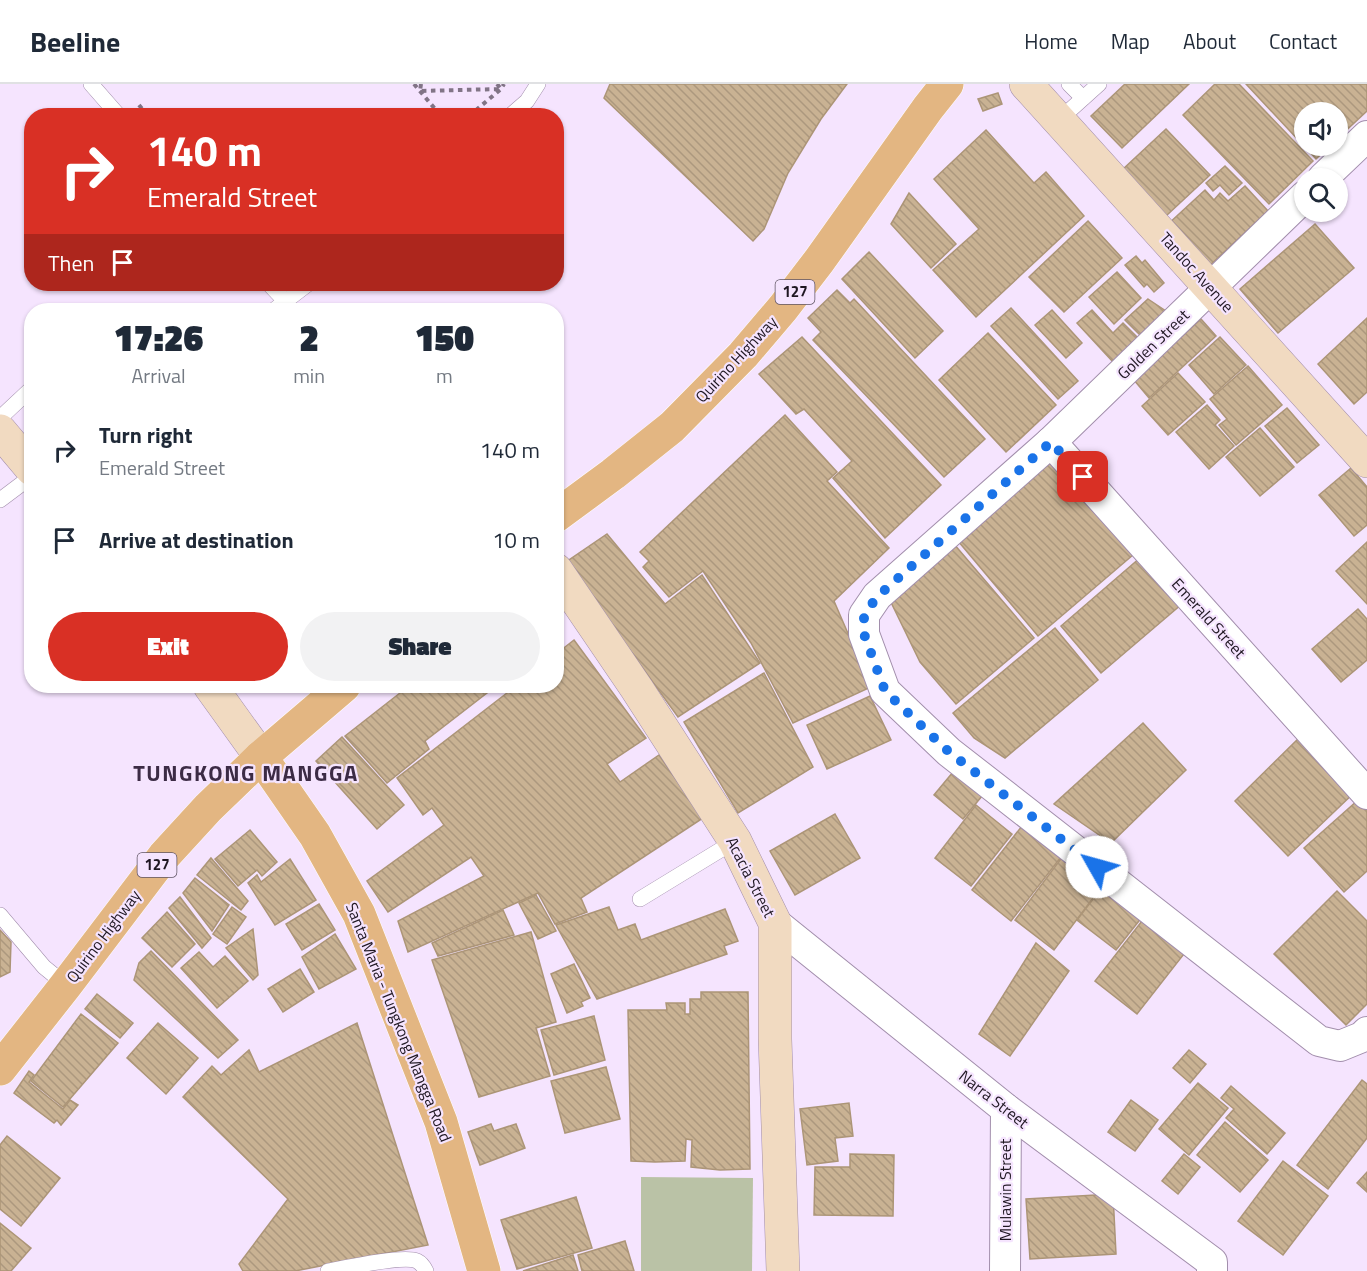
<!DOCTYPE html>
<style>
body{margin:0;font-family:"Titillium Web",sans-serif;background:#f2f2f3;color:#1f2937;height:100vh;display:flex;flex-direction:column;font-size:22px;white-space:nowrap}
*{box-sizing:border-box;margin:0}
p{font-size:20px;color:#747a83}
.icon{flex:none;width:33px;height:33px;fill:none;stroke:currentColor;stroke-width:2;stroke-linecap:round;stroke-linejoin:round}
.map{position:relative;flex:1;overflow:hidden}
.sheet{position:absolute;left:24px;top:219px;width:540px;height:390px;display:flex;flex-direction:column;background:#fff;border-radius:24px;box-shadow:0 2px 4px #0004}
.sheet>*{flex:none}
.guide{position:absolute;left:24px;top:24px;width:540px;height:183px;border-radius:24px;box-shadow:0 2px 4px #0004;background:#d93025;color:#fff;overflow:hidden}
.buttons{position:absolute;left:1294px;top:18px;display:grid;gap:12px}
.buttons a{display:grid;place-items:center;width:54px;height:54px;border-radius:50%;background:#fff;box-shadow:0 2px 4px #0004;font-size:30px}
.pin{position:absolute;display:grid;place-items:center;width:51px;height:51px;color:#fff;margin:-26px;border-radius:12px;box-shadow:0 3px 9px #0006}
.me{position:absolute;width:66px;margin:-33px;rotate:308deg;stroke-linejoin:round;filter:drop-shadow(0 0 4px #0008)}
.turn{display:flex;align-items:center;gap:21px;height:126px;padding:0 24px;font-size:27px}
.turn .icon{width:78px;height:78px;stroke-width:2.5}
.turn b{display:block;font-size:42px;line-height:51px}
.then{display:flex;align-items:center;height:57px;padding:0 24px;background:#0003;gap:12px;font-size:22px}
.eta{display:flex;justify-content:space-evenly;align-items:center;height:102px;text-align:center}
.eta b{font-size:36px;font-weight:800;line-height:42px}
.cta{display:flex;gap:12px;margin-top:auto;padding:12px 24px}
.cta a{flex:1;height:69px;border-radius:36px;background:#d93025;color:#fff;font-size:24px;font-weight:800;line-height:69px;text-align:center}
.cta a+a{background:#f2f2f3;color:#1f2937}
ul{padding:0;list-style:none}
li{display:flex;align-items:center;gap:18px;height:90px;padding:0 24px}
li div{flex:1}
li b{display:block;font-size:22px}
li em{font-style:normal}
header{display:flex;align-items:center;gap:36px;box-sizing:border-box;height:84px;padding:0 30px;background:#fff;border-bottom:2px solid #e0e1e3}
header strong{font-size:28px}
nav{display:flex;gap:33px;margin-inline-start:auto;font-size:21px}
.map>svg:first-child{display:block}
.pitch{fill:#bac2a6}
.building{fill:url(#building-back-hatch);stroke:#ac9577;stroke-width:1.5}
.lines{fill:none;stroke-linecap:round;stroke-linejoin:round}
.lane-casing{stroke:#a28eac;stroke-width:16}
.street-casing{stroke:#a28eac;stroke-width:32}
.secondary-casing{stroke:#a28eac;stroke-width:34}
.primary-casing{stroke:#fff;stroke-width:34}
.path{stroke:#817486;stroke-width:4;stroke-dasharray:4.5 4.5;stroke-linecap:butt}
.lane{stroke:#fff;stroke-width:15}
.street{stroke:#fff;stroke-width:30}
.secondary{stroke:#f1dac1;stroke-width:33}
.primary{stroke:#e3b682;stroke-width:33}
.route{stroke:#1a73e8;stroke-width:10;stroke-dasharray:0 18}
.labels{text-anchor:middle;stroke-width:4.5;stroke-linejoin:round;paint-order:stroke}
.shield{fill:#f5e4fe;stroke:#5f5464;stroke-width:1.5}
.shield-label{font-size:15px;font-weight:bold;fill:#1f1722}
.street-label{font-size:16px;fill:#1f1722;stroke:#f5e4fe}
.district-label{font-size:22px;font-weight:bold;letter-spacing:1.5px;fill:#3c2b45;stroke:#f5e4fe}
</style>
<header>
<strong>Beeline</strong>
<nav><a>Home</a><a>Map</a><a>About</a><a>Contact</a></nav>
</header>
<div class="map">
<svg width="1367" height="1187" viewBox="0 0 1367 1187">
<defs>
<pattern id="building-back-hatch" width="6" height="6" patternUnits="userSpaceOnUse" patternTransform="scale(1.5)"><rect width="6" height="6" fill="#c9b293"/><path d="M-1 5l2 2M0 0l6 6M5-1l2 2" fill="none" stroke="#ac987e"/></pattern>
</defs>
<rect width="100%" height="100%" fill="#f5e4fe"/>
<polygon class="pitch" points="641,1093 753,1094 752,1187 641,1187"/>
<g class="building">
<polygon points="610,0 847,0 821,35 788,89 764,145 753,157 604,14"/>
<polygon points="1125,0 1189,0 1122,64 1091,32"/>
<polygon points="1215,0 1239,0 1313,77 1269,120 1183,31"/>
<polygon points="1246,0 1367,0 1367,27 1338,54 1338,28 1305,28 1305,62 1330,62 1316,75"/>
<polygon points="998,9 1002,20 983,27 978,15"/>
<polygon points="1166,45 1210,91 1166,132 1122,86"/>
<polygon points="986,46 1034,99 1046,88 1084,132 976,233 933,186 979,145 934,95"/>
<polygon points="1225,82 1242,99 1229,111 1220,101 1213,107 1206,99"/>
<polygon points="1245,102 1268,127 1207,184 1166,142 1205,106 1214,116 1220,109 1228,117"/>
<polygon points="909,109 956,160 931,184 891,140"/>
<polygon points="1088,137 1122,174 1064,228 1029,193"/>
<polygon points="1315,140 1354,184 1278,249 1240,205"/>
<polygon points="869,168 943,247 915,274 842,195"/>
<polygon points="1136,172 1142,179 1145,176 1164,199 1154,208 1147,200 1144,203 1125,181"/>
<polygon points="1117,188 1141,214 1114,240 1089,213"/>
<polygon points="837,206 850,219 854,215 985,355 944,393 813,256 821,248 808,234"/>
<polygon points="1148,215 1166,227 1140,251 1125,236"/>
<polygon points="1011,224 1078,297 1058,315 991,242"/>
<polygon points="1052,226 1082,259 1066,274 1035,241"/>
<polygon points="1092,226 1113,249 1123,239 1138,254 1113,278 1077,239"/>
<polygon points="1367,234 1367,308 1354,320 1318,280"/>
<polygon points="1201,235 1216,252 1149,314 1134,296"/>
<polygon points="988,249 1056,321 1006,368 939,296"/>
<polygon points="802,253 941,401 885,454 833,394 852,377 804,325 796,330 759,290"/>
<polygon points="1220,253 1246,281 1214,310 1189,281"/>
<polygon points="1248,282 1282,321 1236,361 1219,341 1227,335 1210,315"/>
<polygon points="1178,289 1205,318 1168,351 1142,322"/>
<polygon points="1207,321 1220,336 1215,341 1234,362 1209,385 1176,348"/>
<polygon points="1287,324 1319,361 1297,379 1265,342"/>
<polygon points="785,331 837,388 827,397 889,464 834,517 871,603 793,639 751,559 703,487 669,513 643,483 649,477 640,468"/>
<polygon points="1260,344 1294,383 1260,412 1226,373"/>
<polygon points="1054,364 1140,465 1038,552 953,451"/>
<polygon points="1351,384 1367,403 1367,441 1354,452 1319,411"/>
<polygon points="607,450 665,520 702,491 760,579 678,633 566,478"/>
<polygon points="948,453 1034,554 956,620 920,578 885,506"/>
<polygon points="1367,458 1367,520 1336,487"/>
<polygon points="1141,473 1182,520 1101,589 1061,542"/>
<polygon points="1358,525 1367,535 1367,576 1341,598 1312,565"/>
<polygon points="1055,544 1098,596 1005,674 974,654 953,629"/>
<polygon points="574,556 646,654 607,680 620,698 659,671 703,734 581,814 587,828 555,840 538,809 408,868 398,837 484,792 471,773 388,828 367,797 444,741 432,724 423,731 397,694 516,602 556,602 556,570"/>
<polygon points="764,589 813,683 738,729 684,638"/>
<polygon points="409,602 496,602 425,657 429,665 387,699 345,652"/>
<polygon points="870,612 891,656 827,685 807,641"/>
<polygon points="1143,639 1186,686 1111,759 1054,720"/>
<polygon points="1305,648 1359,704 1288,772 1235,717"/>
<polygon points="342,653 404,721 377,745 316,677"/>
<polygon points="958,682 987,706 963,735 934,711"/>
<polygon points="1366,709 1367,711 1367,787 1344,808 1304,764"/>
<polygon points="976,721 1012,750 971,802 935,774"/>
<polygon points="835,730 860,774 795,811 770,767"/>
<polygon points="1029,733 1068,764 1011,837 972,806"/>
<polygon points="250,746 277,778 262,792 257,786 238,802 215,775"/>
<polygon points="1066,768 1105,798 1054,866 1015,836"/>
<polygon points="211,774 248,817 241,826 197,791"/>
<polygon points="290,775 316,816 275,841 248,799 257,791 261,798"/>
<polygon points="195,794 229,821 212,847 183,809"/>
<polygon points="1107,797 1146,828 1116,866 1077,836"/>
<polygon points="1337,807 1367,837 1367,920 1346,941 1274,870"/>
<polygon points="536,811 556,847 538,855 519,819"/>
<polygon points="180,813 211,854 202,864 169,824"/>
<polygon points="319,820 335,846 302,866 286,840"/>
<polygon points="232,823 246,833 227,860 213,850"/>
<polygon points="609,823 618,846 635,840 641,856 725,825 738,857 724,862 727,870 597,915 556,841"/>
<polygon points="503,826 514,851 438,872 432,859"/>
<polygon points="167,828 195,860 172,883 142,854"/>
<polygon points="1149,828 1191,861 1137,930 1095,897"/>
<polygon points="253,845 258,891 253,896 226,864"/>
<polygon points="0,846 11,858 10,888 0,893"/>
<polygon points="531,848 556,938 536,944 550,992 479,1013 432,876"/>
<polygon points="335,850 356,885 319,905 302,873"/>
<polygon points="1036,859 1069,887 1010,972 979,950"/>
<polygon points="151,867 238,956 218,974 134,896 139,879"/>
<polygon points="199,868 213,883 225,872 248,897 217,924 181,884"/>
<polygon points="574,880 590,914 581,918 583,922 567,929 551,890"/>
<polygon points="300,885 314,908 283,928 268,905"/>
<polygon points="701,908 748,908 750,1085 720,1086 691,1083 692,1056 686,1055 685,1077 655,1078 631,1077 628,926 667,926 666,919 685,919 685,930 690,930 690,915 701,915"/>
<polygon points="97,910 133,939 120,954 85,925"/>
<polygon points="81,930 118,959 63,1023 31,997"/>
<polygon points="594,932 605,976 554,991 541,946"/>
<polygon points="158,939 198,974 166,1010 127,974"/>
<polygon points="357,939 428,1161 295,1187 243,1187 239,1180 288,1115 183,1013 212,982 221,991 249,966 259,988"/>
<polygon points="1189,966 1206,980 1190,999 1173,984"/>
<polygon points="606,983 620,1035 565,1049 551,997"/>
<polygon points="29,987 34,991 29,998 63,1025 70,1016 78,1021 61,1041 57,1036 54,1039 14,1009"/>
<polygon points="1362,996 1367,1000 1367,1054 1328,1105 1297,1081"/>
<polygon points="1198,999 1228,1024 1189,1071 1159,1045"/>
<polygon points="1231,1002 1285,1049 1267,1070 1226,1034 1234,1025 1221,1014"/>
<polygon points="1131,1016 1158,1036 1135,1067 1108,1048"/>
<polygon points="849,1019 853,1052 835,1054 838,1077 807,1081 800,1025"/>
<polygon points="1225,1038 1268,1076 1240,1108 1197,1071"/>
<polygon points="491,1040 494,1047 516,1040 525,1064 480,1081 468,1048"/>
<polygon points="7,1052 60,1094 21,1142 0,1125 0,1061"/>
<polygon points="850,1070 894,1071 893,1132 814,1131 815,1083 850,1083"/>
<polygon points="1184,1070 1200,1083 1178,1110 1162,1097"/>
<polygon points="1283,1077 1328,1112 1283,1171 1238,1137"/>
<polygon points="1367,1088 1367,1108 1357,1099"/>
<polygon points="1113,1110 1116,1170 1030,1175 1026,1115"/>
<polygon points="576,1113 592,1164 517,1185 501,1136"/>
<polygon points="0,1139 31,1164 11,1187 0,1187"/>
<polygon points="625,1157 634,1187 582,1187 578,1171"/>
<polygon points="573,1171 578,1187 523,1187"/>
</g>
<g class="lines">
<g class="lane-casing">
<g id="lane">
<polyline points="91,0 119,32"/>
<polyline points="1069,0 1083,14"/>
<polyline points="510,32 527,17 538,0"/>
<polyline points="1059,36 1099,0"/>
<polyline points="269,200 286,218"/>
<polyline points="274,226 308,200"/>
<polyline points="0,334 32,304"/>
<polyline points="0,416 32,392"/>
<polyline points="640,815 735,757"/>
<polyline points="0,831 44,883 66,901"/>
<path d="M 328,1187 C 344,1184 404,1171 417,1177 C 421,1179 424,1183 426,1187"/>
</g>
</g>
<g class="street-casing">
<g id="street">
<polyline points="1323,94 1367,52"/>
<polyline points="1305,112 1051,358 877,512 864,531 864,550 885,607 949,668 1319,957 1340,962 1362,953 1367,948"/>
<polyline points="1051,358 1367,710"/>
<polyline points="775,839 1006,1025 1212,1178 1212,1187"/>
<polyline points="1005,1187 1006,1025"/>
</g>
</g>
<g class="secondary-casing">
<g id="secondary">
<polyline points="1026,0 1367,377"/>
<polyline points="0,347 32,385"/>
<polyline points="556,486 637,605 735,757 775,839 775,955 783,1187"/>
<polyline points="210,602 261,673"/>
</g>
</g>
<g class="primary-casing">
<g id="primary">
<polyline points="556,432 613,390 672,343 743,271 783,224 819,177 928,24 947,0"/>
<polyline points="261,673 315,751 359,830 441,1038 484,1187"/>
<polyline points="0,985 66,901 164,772 208,724 261,673 344,602"/>
</g>
</g>
<g class="path">
<polyline points="414,0 441,32"/>
<polyline points="421,0 420,7 501,5 497,0"/>
<polyline points="139,21 148,32"/>
<polyline points="469,32 501,5 504,0"/>
</g>
<use href="#lane" class="lane"/>
<use href="#street" class="street"/>
<use href="#secondary" class="secondary"/>
<use href="#primary" class="primary"/>
</g>
<g class="lines">
<polyline class="route" points="1083,393 1051,358 877,513 864,531 864,550 885,607 949,668 1097,783"/>
</g>
<g class="labels">
<g class="shield">
<rect x="775.5" y="196" width="39" height="24" rx="4.5"/>
<rect x="137.5" y="769" width="39" height="24" rx="4.5"/>
</g>
<g class="shield-label">
<text x="795" y="213">127</text>
<text x="157" y="786">127</text>
</g>
<g class="street-label">
<text transform="translate(1197 188) rotate(48)" y="6">Tandoc Avenue</text>
<text transform="translate(1153 260) rotate(-44)" y="6">Golden Street</text>
<text transform="translate(736 275) rotate(-47)" y="6">Quirino Highway</text>
<text transform="translate(1209 534) rotate(48)" y="6">Emerald Street</text>
<text transform="translate(751 793) rotate(63)" y="6">Acacia Street</text>
<text transform="translate(103 852) rotate(-53)" y="6">Quirino Highway</text>
<text transform="translate(399 938) rotate(68)" y="6">Santa Maria - Tungkong Mangga Road</text>
<text transform="translate(994 1015) rotate(38)" y="6">Narra Street</text>
<text transform="translate(1005 1106) rotate(-90)" y="6">Mulawin Street</text>
</g>
<g class="district-label">
<text x="246" y="697">TUNGKONG MANGGA</text>
</g>
</g>
</svg>
<div class="buttons">
<a><svg class="icon" aria-label="sound" viewBox="0 0 24 24"><path d="M4 9h4l5-4v14l-5-4H4zM17 9q2 3 0 6"/></svg></a>
<a><svg class="icon" aria-label="search" viewBox="0 0 24 24"><circle cx="10" cy="10" r="6"/><path d="M15 15l6 6"/></svg></a>
</div>
<div class="pin" style="left:1083px;top:393px;background:#d93025"><svg class="icon" aria-label="arrive" viewBox="0 0 24 24"><path d="M6 21V4h12l-3 4 3 4H6"/></svg></div>
<svg class="me" style="left:1097px;top:783px" viewBox="-20 -20 40 40"><circle r="19" fill="#fff"/><path d="M0-13L10 11 0 6-10 11z" fill="#1a73e8"/></svg>
<div class="guide">
<div class="turn"><svg class="icon" aria-label="right" viewBox="0 0 24 24"><path d="M7 20v-9h11M14 6l5 5-5 5"/></svg><div><b>140 m</b>Emerald Street</div></div>
<div class="then">Then<svg class="icon" aria-label="arrive" viewBox="0 0 24 24"><path d="M6 21V4h12l-3 4 3 4H6"/></svg></div>
</div>
<section class="sheet">
<div class="eta">
<div><b>17:26</b><p>Arrival</p></div>
<div><b>2</b><p>min</p></div>
<div><b>150</b><p>m</p></div>
</div>
<ul>
<li><svg class="icon" aria-label="right" viewBox="0 0 24 24"><path d="M7 20v-9h11M14 6l5 5-5 5"/></svg><div><b>Turn right</b><p>Emerald Street</p></div><em>140 m</em></li>
<li><svg class="icon" aria-label="arrive" viewBox="0 0 24 24"><path d="M6 21V4h12l-3 4 3 4H6"/></svg><div><b>Arrive at destination</b></div><em>10 m</em></li>
</ul>
<div class="cta"><a>Exit</a><a>Share</a></div>
</section>
</div>
